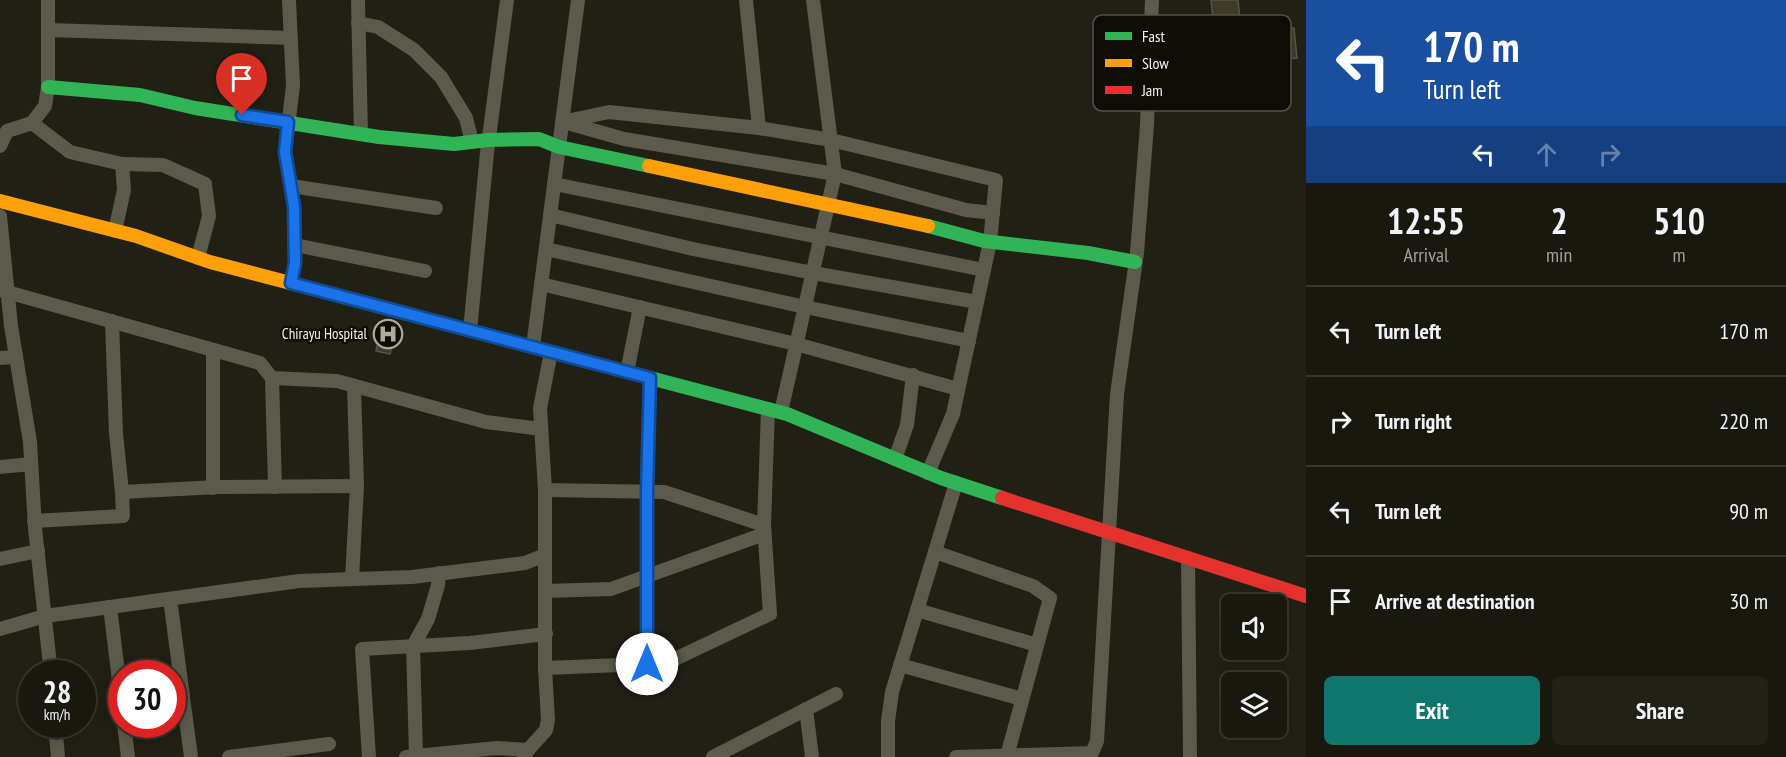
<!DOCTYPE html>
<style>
body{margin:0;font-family:"PT Sans Narrow",sans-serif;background:#222118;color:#f1f3f6;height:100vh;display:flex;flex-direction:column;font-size:22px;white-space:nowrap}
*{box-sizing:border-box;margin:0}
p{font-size:20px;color:#9fa09e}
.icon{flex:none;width:33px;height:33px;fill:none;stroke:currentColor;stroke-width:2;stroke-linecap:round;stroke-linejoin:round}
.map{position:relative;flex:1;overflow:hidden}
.sheet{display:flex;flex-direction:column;background:#19180f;width:480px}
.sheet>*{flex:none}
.top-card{background:#1a4fa0;color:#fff;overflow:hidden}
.buttons{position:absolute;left:1221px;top:594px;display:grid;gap:12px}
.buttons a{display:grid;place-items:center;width:66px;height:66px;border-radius:9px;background:#19180f;box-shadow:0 3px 15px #0003,0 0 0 2px #37372f;font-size:30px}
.speed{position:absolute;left:18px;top:660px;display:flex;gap:12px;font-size:30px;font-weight:700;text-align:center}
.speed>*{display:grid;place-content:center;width:78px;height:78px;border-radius:50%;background:#19180f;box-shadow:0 3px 15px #0003,0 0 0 2px #37372f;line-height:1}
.speed small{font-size:15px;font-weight:400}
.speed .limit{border:9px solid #d22;background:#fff;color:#111}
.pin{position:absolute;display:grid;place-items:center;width:51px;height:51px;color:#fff;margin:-62px -26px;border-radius:50% 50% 50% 0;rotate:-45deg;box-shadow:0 0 6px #0007}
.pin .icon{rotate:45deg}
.me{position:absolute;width:66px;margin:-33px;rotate:0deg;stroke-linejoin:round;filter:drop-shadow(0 0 4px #0008)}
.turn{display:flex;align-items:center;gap:21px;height:126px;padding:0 18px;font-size:27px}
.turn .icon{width:78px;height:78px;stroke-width:2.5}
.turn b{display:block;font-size:42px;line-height:51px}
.lanes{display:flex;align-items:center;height:57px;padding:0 18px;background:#0003;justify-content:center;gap:30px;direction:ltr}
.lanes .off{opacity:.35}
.eta{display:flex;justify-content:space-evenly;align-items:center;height:102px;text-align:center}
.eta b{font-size:36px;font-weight:700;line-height:42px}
.button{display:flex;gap:12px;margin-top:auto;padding:12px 18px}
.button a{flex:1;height:69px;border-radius:9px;background:#0f766e;color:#fff;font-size:24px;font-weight:700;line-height:69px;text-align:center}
.button a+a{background:#222118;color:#f1f3f6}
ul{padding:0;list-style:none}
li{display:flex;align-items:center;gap:18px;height:90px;padding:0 18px;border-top:2px solid #37372f}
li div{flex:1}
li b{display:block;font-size:22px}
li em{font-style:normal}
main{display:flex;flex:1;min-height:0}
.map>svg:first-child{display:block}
.building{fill:#3d3a27;stroke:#56544a;stroke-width:1.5}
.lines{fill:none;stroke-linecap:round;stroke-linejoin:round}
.street{stroke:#5c5a4a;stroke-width:14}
.fast{stroke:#30b455;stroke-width:14}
.slow{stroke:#ff9f0a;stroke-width:14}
.jam{stroke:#e5322d;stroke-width:14}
.route-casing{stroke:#114b97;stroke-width:15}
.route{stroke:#1a73e8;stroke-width:10}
.labels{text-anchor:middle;stroke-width:5;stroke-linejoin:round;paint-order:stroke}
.poi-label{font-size:15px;fill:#f6f4e7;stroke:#0e0d05;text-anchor:end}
.key{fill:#0e0d05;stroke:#545249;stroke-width:1.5}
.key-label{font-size:16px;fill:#f6f4e7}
</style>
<main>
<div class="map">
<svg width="1306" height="757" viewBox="0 0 1306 757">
<rect width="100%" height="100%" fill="#212014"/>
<g class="building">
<polygon points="1211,0 1238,0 1240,19 1233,19 1239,65 1212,68 1209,39 1215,38"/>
<polygon points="1294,28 1297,58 1271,61 1268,31"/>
<polygon points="383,321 397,324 390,354 376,351"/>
</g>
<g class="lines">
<g class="street">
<polyline points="289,0 293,86 285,152 294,206 295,263 291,283"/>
<polyline points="358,0 361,134"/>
<polyline points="746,0 759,128"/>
<polyline points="358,23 378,27 414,50 441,77 466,118 472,142"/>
<polyline points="49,30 291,38"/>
<polyline points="562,122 609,112 759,128 831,140 996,180 990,242 953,414 928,473"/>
<polyline points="564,122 624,139 835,174 966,210 993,213"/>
<polyline points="32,123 70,152 122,164 124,190 115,231"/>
<polyline points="0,146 7,131 32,123 45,106 48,87 48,0"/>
<polyline points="122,164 163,165 205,184 209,216 198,258"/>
<polyline points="554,184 984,270"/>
<polyline points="291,186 436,208"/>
<polyline points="550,215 693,249 813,273 977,302"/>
<polyline points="0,216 11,326 30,442 35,528 51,674"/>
<polyline points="295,245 425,271"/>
<polyline points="546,249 805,307 969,341"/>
<polyline points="541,284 796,344 958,389"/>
<polyline points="0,290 260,363 272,378 337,381 486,422 541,429"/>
<polyline points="112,321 116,433 122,492"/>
<polyline points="470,331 487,153 507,0"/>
<polyline points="533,347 578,0"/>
<polyline points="0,358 16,357"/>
<polyline points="627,372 640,307"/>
<polyline points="272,378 275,487"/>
<polyline points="781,412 835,174 813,0"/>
<polyline points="895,459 907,425 913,375"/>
<polyline points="0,467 31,464"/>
<polyline points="213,488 213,350"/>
<polyline points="545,490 664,492 764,525"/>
<polyline points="34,521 123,516 122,492 218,487 357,486"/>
<polyline points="935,552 1033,586 1050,598 1007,756"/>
<polyline points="1188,558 1190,757"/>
<polyline points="0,559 38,551"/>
<polyline points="352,579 357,486 354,386"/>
<polyline points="546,591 611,589 764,534"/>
<polyline points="170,599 191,757"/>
<polyline points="110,607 122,705"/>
<polyline points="917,610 1037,645"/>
<polyline points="0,629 45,616 299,581 412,577 525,563 545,555"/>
<polyline points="647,664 647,491 650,378"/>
<polyline points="900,665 1022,699"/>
<polyline points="545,668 647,664 675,659 770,614 764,525 768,409"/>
<polyline points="806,709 812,757"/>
<polyline points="55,724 58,757"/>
<polyline points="124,724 128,757"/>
<polyline points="416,756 413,646 428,619 438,585 439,573"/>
<polyline points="229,757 329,744"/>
<polyline points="369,757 362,649 470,643 546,634"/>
<polyline points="406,757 497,748 528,750"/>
<polyline points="524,757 528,750 546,730 548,720 545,668 545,490 540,408 551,352"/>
<polyline points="713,757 836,694"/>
<polyline points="888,757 888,721 892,692 956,483"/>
<polyline points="956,757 1092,753 1097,741 1117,394 1137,253 1147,125 1152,0"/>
</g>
<g class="fast">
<polyline points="48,87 140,95 195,108 379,137 454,144 488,140 539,139 559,147 649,166"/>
<polyline points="928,226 984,241 1088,253 1135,262"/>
<polyline points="298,285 787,414 941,478 1002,498"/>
</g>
<g class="slow">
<polyline points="649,166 928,226"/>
<polyline points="0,201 136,236 210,262 298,285"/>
</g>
<polyline class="jam" points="1002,498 1306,596"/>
</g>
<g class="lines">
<g class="route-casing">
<polyline id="route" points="242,115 288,122 285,152 294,206 295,263 291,283 650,378 647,491 647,664"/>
</g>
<use href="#route" class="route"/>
</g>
<defs>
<g id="hospital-ring" transform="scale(1.5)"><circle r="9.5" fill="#0e0d05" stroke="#abaa9d" stroke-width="1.5"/><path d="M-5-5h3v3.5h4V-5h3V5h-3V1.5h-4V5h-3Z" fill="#abaa9d"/></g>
</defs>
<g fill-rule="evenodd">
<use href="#hospital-ring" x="388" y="334"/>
</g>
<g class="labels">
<g class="poi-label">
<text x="367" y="339">Chirayu Hospital</text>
</g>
</g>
<rect x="1093" y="15" width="198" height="96" rx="9" class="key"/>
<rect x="1105" y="32" width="27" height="8" fill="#30b455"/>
<rect x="1105" y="59" width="27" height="8" fill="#ff9f0a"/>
<rect x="1105" y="86" width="27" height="8" fill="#e5322d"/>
<g class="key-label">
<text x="1142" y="42">Fast</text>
<text x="1142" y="69">Slow</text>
<text x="1142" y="96">Jam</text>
</g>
</svg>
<div class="buttons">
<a><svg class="icon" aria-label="sound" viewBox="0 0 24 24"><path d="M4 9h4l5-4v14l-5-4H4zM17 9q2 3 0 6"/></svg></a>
<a><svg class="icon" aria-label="layers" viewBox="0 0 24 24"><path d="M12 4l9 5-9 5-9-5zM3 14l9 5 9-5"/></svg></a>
</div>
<div class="speed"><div>28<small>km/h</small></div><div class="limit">30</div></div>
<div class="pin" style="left:242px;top:115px;background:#d93025"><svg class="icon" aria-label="arrive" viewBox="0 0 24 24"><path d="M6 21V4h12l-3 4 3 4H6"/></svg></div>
<svg class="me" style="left:647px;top:664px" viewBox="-20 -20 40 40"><circle r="19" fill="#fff"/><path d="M0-13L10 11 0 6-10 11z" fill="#1a73e8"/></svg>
</div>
<section class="sheet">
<div class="top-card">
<div class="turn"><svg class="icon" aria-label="left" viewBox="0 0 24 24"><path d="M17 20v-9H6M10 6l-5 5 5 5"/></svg><div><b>170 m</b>Turn left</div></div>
<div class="lanes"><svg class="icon" aria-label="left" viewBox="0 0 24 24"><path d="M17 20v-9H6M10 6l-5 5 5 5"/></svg><svg class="icon off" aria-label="ahead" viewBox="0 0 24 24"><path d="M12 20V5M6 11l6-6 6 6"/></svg><svg class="icon off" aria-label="right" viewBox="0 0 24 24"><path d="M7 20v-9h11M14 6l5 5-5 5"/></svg></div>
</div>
<div class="eta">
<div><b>12:55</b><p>Arrival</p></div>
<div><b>2</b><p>min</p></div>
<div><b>510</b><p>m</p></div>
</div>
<ul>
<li><svg class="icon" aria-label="left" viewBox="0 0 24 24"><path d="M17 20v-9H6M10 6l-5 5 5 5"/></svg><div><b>Turn left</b></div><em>170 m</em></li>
<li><svg class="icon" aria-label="right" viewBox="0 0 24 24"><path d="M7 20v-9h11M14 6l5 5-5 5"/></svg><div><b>Turn right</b></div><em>220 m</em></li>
<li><svg class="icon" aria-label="left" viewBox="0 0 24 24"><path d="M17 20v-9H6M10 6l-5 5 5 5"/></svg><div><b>Turn left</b></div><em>90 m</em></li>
<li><svg class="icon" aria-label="arrive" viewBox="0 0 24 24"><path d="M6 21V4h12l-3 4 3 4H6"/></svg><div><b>Arrive at destination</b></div><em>30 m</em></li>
</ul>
<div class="button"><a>Exit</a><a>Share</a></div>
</section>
</main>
